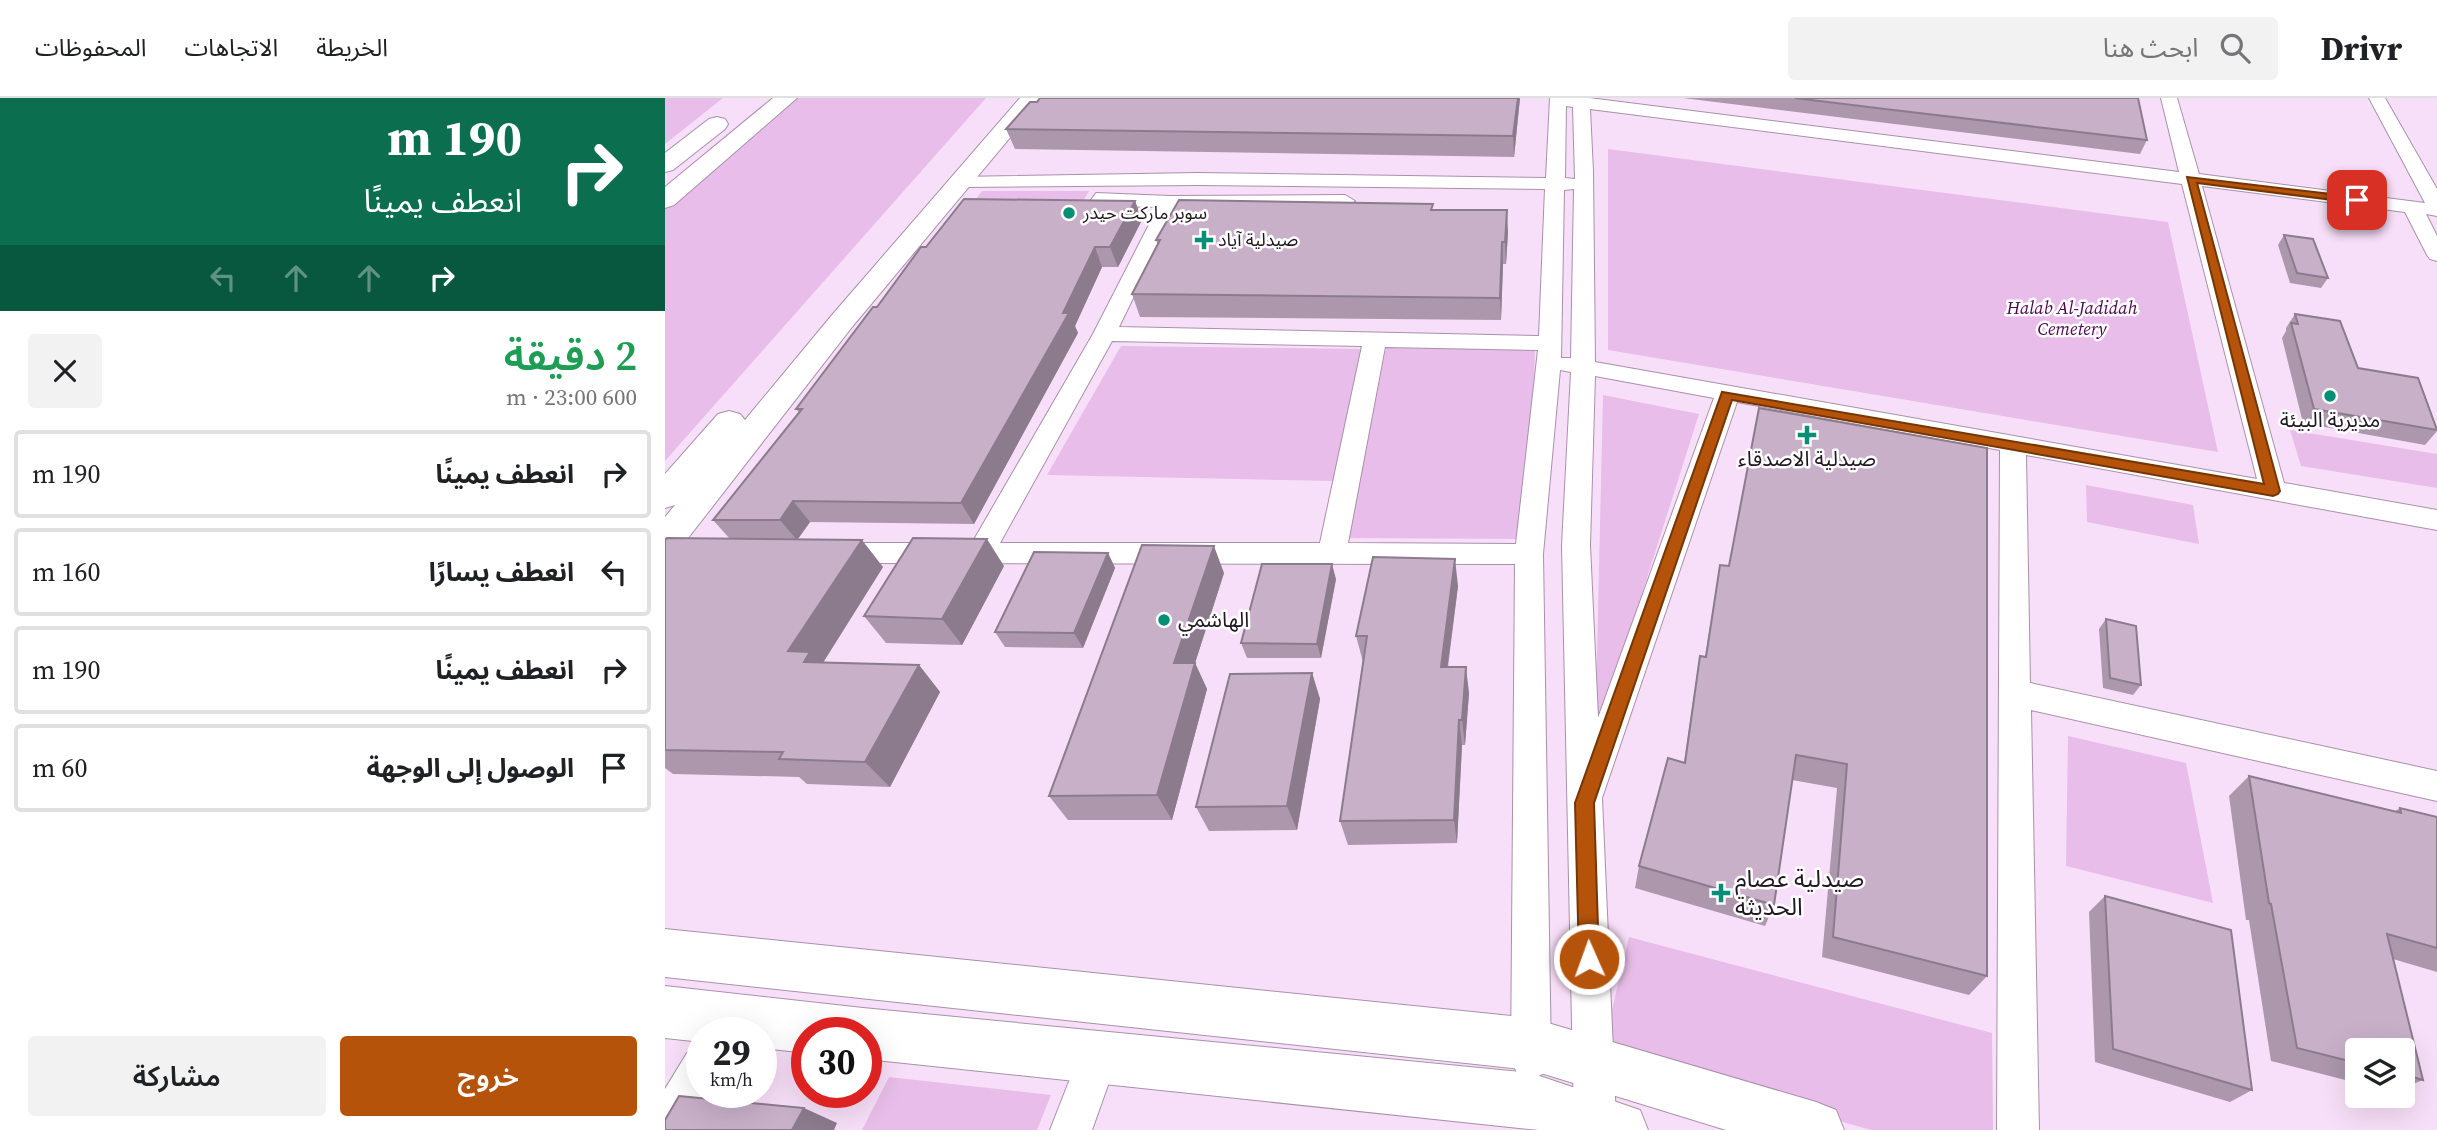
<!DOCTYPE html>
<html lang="ar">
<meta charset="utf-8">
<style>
body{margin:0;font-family:"Source Serif 4","Noto Sans Arabic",serif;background:#f2f2f2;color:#202124;direction:rtl;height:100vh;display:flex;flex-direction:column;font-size:26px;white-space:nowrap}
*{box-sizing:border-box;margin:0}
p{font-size:23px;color:#757577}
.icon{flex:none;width:38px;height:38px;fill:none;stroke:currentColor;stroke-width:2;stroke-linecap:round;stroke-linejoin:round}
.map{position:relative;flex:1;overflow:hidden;direction:ltr}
.side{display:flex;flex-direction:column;background:#fff;width:665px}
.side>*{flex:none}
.hud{background:#0b6e4f;color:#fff;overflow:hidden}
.tools{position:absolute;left:1680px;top:940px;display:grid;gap:14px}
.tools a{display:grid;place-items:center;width:70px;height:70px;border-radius:7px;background:#fff;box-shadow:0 7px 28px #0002;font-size:35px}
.speed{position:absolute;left:21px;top:919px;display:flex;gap:14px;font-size:35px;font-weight:700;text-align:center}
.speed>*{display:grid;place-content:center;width:91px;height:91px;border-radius:50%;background:#fff;box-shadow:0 7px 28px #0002;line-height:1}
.speed small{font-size:18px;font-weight:400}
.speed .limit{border:10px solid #d22;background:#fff;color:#111}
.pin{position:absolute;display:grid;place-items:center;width:60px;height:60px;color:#fff;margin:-30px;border-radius:14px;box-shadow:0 4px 10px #0006}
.me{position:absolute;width:77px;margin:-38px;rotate:358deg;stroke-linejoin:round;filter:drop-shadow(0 0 5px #0008)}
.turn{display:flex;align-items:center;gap:24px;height:147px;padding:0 28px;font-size:32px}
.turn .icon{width:91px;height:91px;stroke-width:2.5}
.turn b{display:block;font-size:49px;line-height:60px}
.lanes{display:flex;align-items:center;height:66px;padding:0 28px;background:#0003;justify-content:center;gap:35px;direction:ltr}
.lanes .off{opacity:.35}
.round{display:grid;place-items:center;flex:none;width:74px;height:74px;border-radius:7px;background:#f2f2f2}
.headline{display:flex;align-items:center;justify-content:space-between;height:119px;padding:0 28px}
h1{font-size:42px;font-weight:600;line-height:52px;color:#1e9e55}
.button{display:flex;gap:14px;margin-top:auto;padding:14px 28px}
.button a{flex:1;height:80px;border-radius:7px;background:#b45309;color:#fff;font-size:28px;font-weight:600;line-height:80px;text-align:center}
.button a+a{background:#f2f2f2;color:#202124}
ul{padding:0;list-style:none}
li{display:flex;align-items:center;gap:21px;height:88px;margin:0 14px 10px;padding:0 14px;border:4px solid #e0e0e0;border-radius:7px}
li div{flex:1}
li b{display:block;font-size:26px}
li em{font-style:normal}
header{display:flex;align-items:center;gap:42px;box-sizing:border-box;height:98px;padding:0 35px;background:#fff;border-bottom:2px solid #e0e0e0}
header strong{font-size:33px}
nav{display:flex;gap:38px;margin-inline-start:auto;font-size:24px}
.search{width:490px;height:63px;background:#f2f2f2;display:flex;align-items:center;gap:18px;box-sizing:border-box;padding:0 24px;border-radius:7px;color:#757577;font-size:26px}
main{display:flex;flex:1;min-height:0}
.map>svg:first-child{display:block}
.green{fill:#e8bde9}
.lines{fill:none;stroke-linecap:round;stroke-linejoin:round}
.street-casing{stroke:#a891a9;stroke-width:2}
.secondary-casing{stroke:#a891a9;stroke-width:2}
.highway-casing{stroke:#a891a9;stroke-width:2}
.street{fill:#fff;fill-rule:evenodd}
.secondary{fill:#fff;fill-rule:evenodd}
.highway{fill:#fff;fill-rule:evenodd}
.wall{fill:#ac97ad}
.shaded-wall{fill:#8c7b8d}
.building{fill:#c8b0c9;stroke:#8c7b8d;stroke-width:2}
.route{fill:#b45309;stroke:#753606;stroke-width:2}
.poi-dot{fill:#068e76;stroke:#fff;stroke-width:2.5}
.labels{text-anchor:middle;stroke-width:5;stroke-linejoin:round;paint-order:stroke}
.far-poi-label{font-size:18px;fill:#201720;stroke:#fff;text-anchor:start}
.far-park-label{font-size:18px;font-style:italic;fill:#4d0752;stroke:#fff}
.poi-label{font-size:21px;fill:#201720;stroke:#fff}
.near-poi-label{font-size:24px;fill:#201720;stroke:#fff;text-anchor:start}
</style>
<header>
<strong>Drivr</strong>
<div class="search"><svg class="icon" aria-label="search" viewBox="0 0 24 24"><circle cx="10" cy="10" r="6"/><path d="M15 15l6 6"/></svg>ابحث هنا</div>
<nav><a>الخريطة</a><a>الاتجاهات</a><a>المحفوظات</a></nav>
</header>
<main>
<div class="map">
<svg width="1772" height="1032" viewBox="0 0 1772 1032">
<rect width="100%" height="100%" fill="#f8dff9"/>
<g class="green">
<polygon points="0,0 58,0 0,46"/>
<polygon points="130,0 321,0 0,363 0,111"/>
<polygon points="943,51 1503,124 1553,354 943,252"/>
<polygon points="317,93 424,93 411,115 300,116"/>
<polygon points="456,248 697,251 668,383 382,377"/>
<polygon points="721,250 870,251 863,441 683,440"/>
<polygon points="938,297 1034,316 930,644"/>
<polygon points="1625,332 1772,356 1772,390 1636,368"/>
<polygon points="1421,387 1528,407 1534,446 1422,424"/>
<polygon points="1403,638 1521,665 1548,805 1401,768"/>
<polygon points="964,839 1327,935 1328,1032 1206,1032 937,955"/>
<polygon points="224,979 386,997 372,1032 197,1032"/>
</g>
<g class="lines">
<g class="street-casing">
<g id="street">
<path d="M 885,0 L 924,0 L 1514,74 L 1496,0 L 1512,0 L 1534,76 L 1760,105 L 1704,0 L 1720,0 L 1772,91 L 1772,118 L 1761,116 L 1772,138 L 1772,163 L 1765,161 L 1762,157 L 1740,114 L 1537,88 L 1619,385 L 1772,412 L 1772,432 L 1361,357 L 1365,585 L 1772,673 L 1772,703 L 1366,612 L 1374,1032 L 1332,1032 L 1335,352 L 1072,304 L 937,700 L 951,1022 L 947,1032 L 913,1032 L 909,1022 L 897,447 L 906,274 L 895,272 L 878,456 L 886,961 L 880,975 L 866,981 L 852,975 L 846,961 L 850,466 L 168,465 L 158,462 L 154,455 L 158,448 L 168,445 L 307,445 L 428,236 L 493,109 L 436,108 L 426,102 L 431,95 L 505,98 L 680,97 L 690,103 L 680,109 L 512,110 L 454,229 L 874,238 L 880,91 L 533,87 L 298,89 L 289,83 L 291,79 L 533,75 L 881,80 ZM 901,8 L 908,9 L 910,81 L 900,80 ZM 925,11 L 1517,86 L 1592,381 L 930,264 L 928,73 ZM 909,91 L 906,260 L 896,260 L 899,92 ZM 447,243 L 697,248 L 655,445 L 335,445 ZM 720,249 L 873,252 L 851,446 L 683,445 ZM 930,278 L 1049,300 L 933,620 L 925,447 Z"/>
<polygon points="433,939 447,945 453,959 427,1032 385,1032 419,945"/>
<polygon points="37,950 37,994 46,994 23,1032 0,1032 0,991 22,955"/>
</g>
</g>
<g class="secondary-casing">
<g id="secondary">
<polygon points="355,0 378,0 187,229 13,453 0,457 0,419 10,407 0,410 0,376 53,316 64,313 75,316 80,322 167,217"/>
<polygon points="0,831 866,920 1151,1004 1171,1012 1179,1032 1061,1032 866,972 0,879"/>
<polygon points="0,888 198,910 866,975 975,1012 983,1032 874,1032 201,961 201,934 142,934 142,955 96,950 96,934 37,934 37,944 0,940"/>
</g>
</g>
<g class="highway-casing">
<g id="highway">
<polygon points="108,0 132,0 9,107 0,110 0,89"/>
<polygon points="52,19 60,21 63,26 60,31 8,72 0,74 0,55 44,21"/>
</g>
</g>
<use href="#street" class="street"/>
<use href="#secondary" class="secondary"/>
<use href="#highway" class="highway"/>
</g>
<g class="wall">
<polygon points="375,0 855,0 849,59 350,51 341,31 372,4"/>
<polygon points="1018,0 1473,0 1482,42 1475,56"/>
<polygon points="470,103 477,122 453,169 437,169 410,228 413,235 309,426 145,424 133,441 218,469 158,565 254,567 275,594 225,689 142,686 134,679 8,676 0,670 0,442 65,441 48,422 134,314 131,311 261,149"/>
<polygon points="768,112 843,134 841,166 838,166 836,222 475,219 467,196 493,147 491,142"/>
<polygon points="1619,137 1663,180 1656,190 1625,185 1613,147"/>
<polygon points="1630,216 1693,270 1772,331 1772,333 1760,347 1638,325 1617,240 1621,233 1621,230"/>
<polygon points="443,455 450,470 418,550 340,549 330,534"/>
<polygon points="1055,467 1322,878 1304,897 1157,859 1172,690 1127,682 1109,807 1100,828 970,790 974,768 1019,664 1031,583 1035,558 1040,559"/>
<polygon points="339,468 297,547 221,545 199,518"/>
<polygon points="559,475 530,565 542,591 507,722 403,722 384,698"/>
<polygon points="671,481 656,560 582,560 576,545"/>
<polygon points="793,488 783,569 804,595 800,647 797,647 792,745 683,747 675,723 698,564 691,538"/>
<polygon points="1441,521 1476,587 1468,597 1438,590 1434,531"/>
<polygon points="647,575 655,601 632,732 544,733 531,709"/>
<polygon points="1584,678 1730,713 1735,710 1772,719 1772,874 1728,861 1758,982 1738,990 1738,952 1692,952 1692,985 1606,963 1584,822 1581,822 1564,698"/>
<polygon points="1440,798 1587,992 1565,1004 1430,964 1424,814"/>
</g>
<g class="shaded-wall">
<polygon points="853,0 855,0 849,59 848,38"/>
<polygon points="470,103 477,122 453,169 445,149"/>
<polygon points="842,112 843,134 841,166 840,144"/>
<polygon points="837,144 838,166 836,222 835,200"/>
<polygon points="430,149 437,169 410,228 413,235 309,426 296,405 398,215"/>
<polygon points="128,403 145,424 132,442 115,422"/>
<polygon points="322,441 339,468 297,547 277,521"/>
<polygon points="197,442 218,469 157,566 164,590 123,553"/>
<polygon points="549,448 559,475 530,565 542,591 507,722 492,697 509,565"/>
<polygon points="443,455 450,470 418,550 409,535"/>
<polygon points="790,461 793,488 779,595 776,569"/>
<polygon points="667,466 671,481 656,560 652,546"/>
<polygon points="254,567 275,594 225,689 200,664"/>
<polygon points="801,569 804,595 800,647 797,622"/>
<polygon points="647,575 655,601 632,732 622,708"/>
<polygon points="794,622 797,647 792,745 789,722"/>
<polygon points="139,1010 172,1025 169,1032 127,1032"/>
</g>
<g class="building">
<polygon points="375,0 853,0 848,38 341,31 365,4 372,4"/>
<polygon points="1130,0 1473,0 1482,42 1220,11"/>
<polygon points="299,101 470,103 445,149 430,149 398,215 404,215 296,405 128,403 115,422 48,422 137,311 131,311 208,209 212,209 256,149 261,149"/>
<polygon points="514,102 768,106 766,112 842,112 840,144 837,144 835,200 467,196 495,142 491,142"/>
<polygon points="1619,137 1648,141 1663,180 1632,175"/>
<polygon points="1630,216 1675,223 1693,270 1753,280 1772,332 1649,311 1626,225 1633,226"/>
<polygon points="1094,310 1322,350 1322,878 1168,839 1182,666 1131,657 1109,807 974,768 1003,660 1020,665 1035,558 1041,559 1055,467 1064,468"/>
<polygon points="2,440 197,442 123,553 145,554 139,564 254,567 200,664 114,661 118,654 0,652 0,442"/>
<polygon points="248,440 322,441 277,521 199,518"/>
<polygon points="477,447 549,448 509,565 530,565 492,697 384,698"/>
<polygon points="369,454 443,455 409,535 330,534"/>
<polygon points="708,459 790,461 776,569 801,569 797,622 794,622 789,722 675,723 702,538 691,538"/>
<polygon points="597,466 667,466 652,546 576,545"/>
<polygon points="1441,521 1471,528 1476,587 1445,580"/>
<polygon points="647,575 622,708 531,709 565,576"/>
<polygon points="1584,678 1736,715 1735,710 1772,719 1772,850 1722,836 1758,982 1738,976 1738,952 1692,952 1692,965 1632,950 1606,806 1604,805"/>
<polygon points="1440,798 1566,832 1587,992 1448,951"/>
<polygon points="14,998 139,1010 127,1032 0,1032 0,1022"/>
</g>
<polygon class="route" points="1522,79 1692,99 1697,102 1692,105 1532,85 1615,393 1613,396 1608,398 1067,302 929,705 934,861 931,868 924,871 917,868 914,861 910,705 1057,294 1599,386"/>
<g class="poi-dot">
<circle cx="404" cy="115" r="7"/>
<path d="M535.5 131.5h7v7h7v7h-7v7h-7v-7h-7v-7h7z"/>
<circle cx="1665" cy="298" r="7"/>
<path d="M1138.5 326.5h7v7h7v7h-7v7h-7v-7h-7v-7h7z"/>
<circle cx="499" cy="522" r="7"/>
<path d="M1052.5 784.5h7v7h7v7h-7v7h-7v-7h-7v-7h7z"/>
</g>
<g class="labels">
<g class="far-poi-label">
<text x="418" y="121">سوبر ماركت حيدر</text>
<text x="553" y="148">صيدلية آياد</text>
</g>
<g class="far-park-label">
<text x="1407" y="216">Halab Al-Jadidah<tspan x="1407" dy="21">Cemetery</tspan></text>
</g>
<g class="poi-label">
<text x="1665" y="329">مديرية البيئة</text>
<text x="1142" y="368">صيدلية الاصدقاء</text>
<text x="513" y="529" text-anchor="start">الهاشمي</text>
</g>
<g class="near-poi-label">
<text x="1070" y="789">صيدلية عصام<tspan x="1070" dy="28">الحديثة</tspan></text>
</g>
</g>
</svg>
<div class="tools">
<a><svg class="icon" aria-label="layers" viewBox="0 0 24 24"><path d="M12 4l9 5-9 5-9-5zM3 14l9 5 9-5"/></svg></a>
</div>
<div class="speed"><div>29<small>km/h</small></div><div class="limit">30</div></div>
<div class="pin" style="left:1692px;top:102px;background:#d93025"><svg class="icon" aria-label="arrive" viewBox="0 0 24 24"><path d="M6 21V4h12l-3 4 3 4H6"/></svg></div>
<svg class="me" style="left:924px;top:861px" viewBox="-20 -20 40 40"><circle r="17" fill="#b45309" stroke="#fff" stroke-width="3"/><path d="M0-11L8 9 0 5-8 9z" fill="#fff"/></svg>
</div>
<section class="side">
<div class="hud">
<div class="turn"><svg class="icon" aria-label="right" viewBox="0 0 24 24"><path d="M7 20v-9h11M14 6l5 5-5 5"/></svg><div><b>190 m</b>انعطف يمينًا</div></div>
<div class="lanes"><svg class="icon off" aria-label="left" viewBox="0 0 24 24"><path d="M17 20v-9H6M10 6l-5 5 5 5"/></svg><svg class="icon off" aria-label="ahead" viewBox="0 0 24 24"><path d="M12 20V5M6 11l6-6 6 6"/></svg><svg class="icon off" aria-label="ahead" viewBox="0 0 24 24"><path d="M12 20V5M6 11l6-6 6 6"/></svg><svg class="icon" aria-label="right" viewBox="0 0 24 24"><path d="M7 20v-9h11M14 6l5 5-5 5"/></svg></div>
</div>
<div class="headline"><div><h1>2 دقيقة</h1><p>600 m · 23:00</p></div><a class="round"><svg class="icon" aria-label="close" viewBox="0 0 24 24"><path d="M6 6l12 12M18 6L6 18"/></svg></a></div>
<ul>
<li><svg class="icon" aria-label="right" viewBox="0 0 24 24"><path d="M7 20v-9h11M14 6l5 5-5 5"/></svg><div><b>انعطف يمينًا</b></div><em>190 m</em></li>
<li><svg class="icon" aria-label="left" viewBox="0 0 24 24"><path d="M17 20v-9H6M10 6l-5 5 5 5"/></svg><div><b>انعطف يسارًا</b></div><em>160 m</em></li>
<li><svg class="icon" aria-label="right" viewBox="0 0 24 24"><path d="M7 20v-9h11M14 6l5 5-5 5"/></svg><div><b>انعطف يمينًا</b></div><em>190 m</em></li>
<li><svg class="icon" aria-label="arrive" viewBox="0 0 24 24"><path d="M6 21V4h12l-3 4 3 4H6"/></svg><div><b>الوصول إلى الوجهة</b></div><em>60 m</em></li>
</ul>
<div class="button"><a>خروج</a><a>مشاركة</a></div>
</section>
</main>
